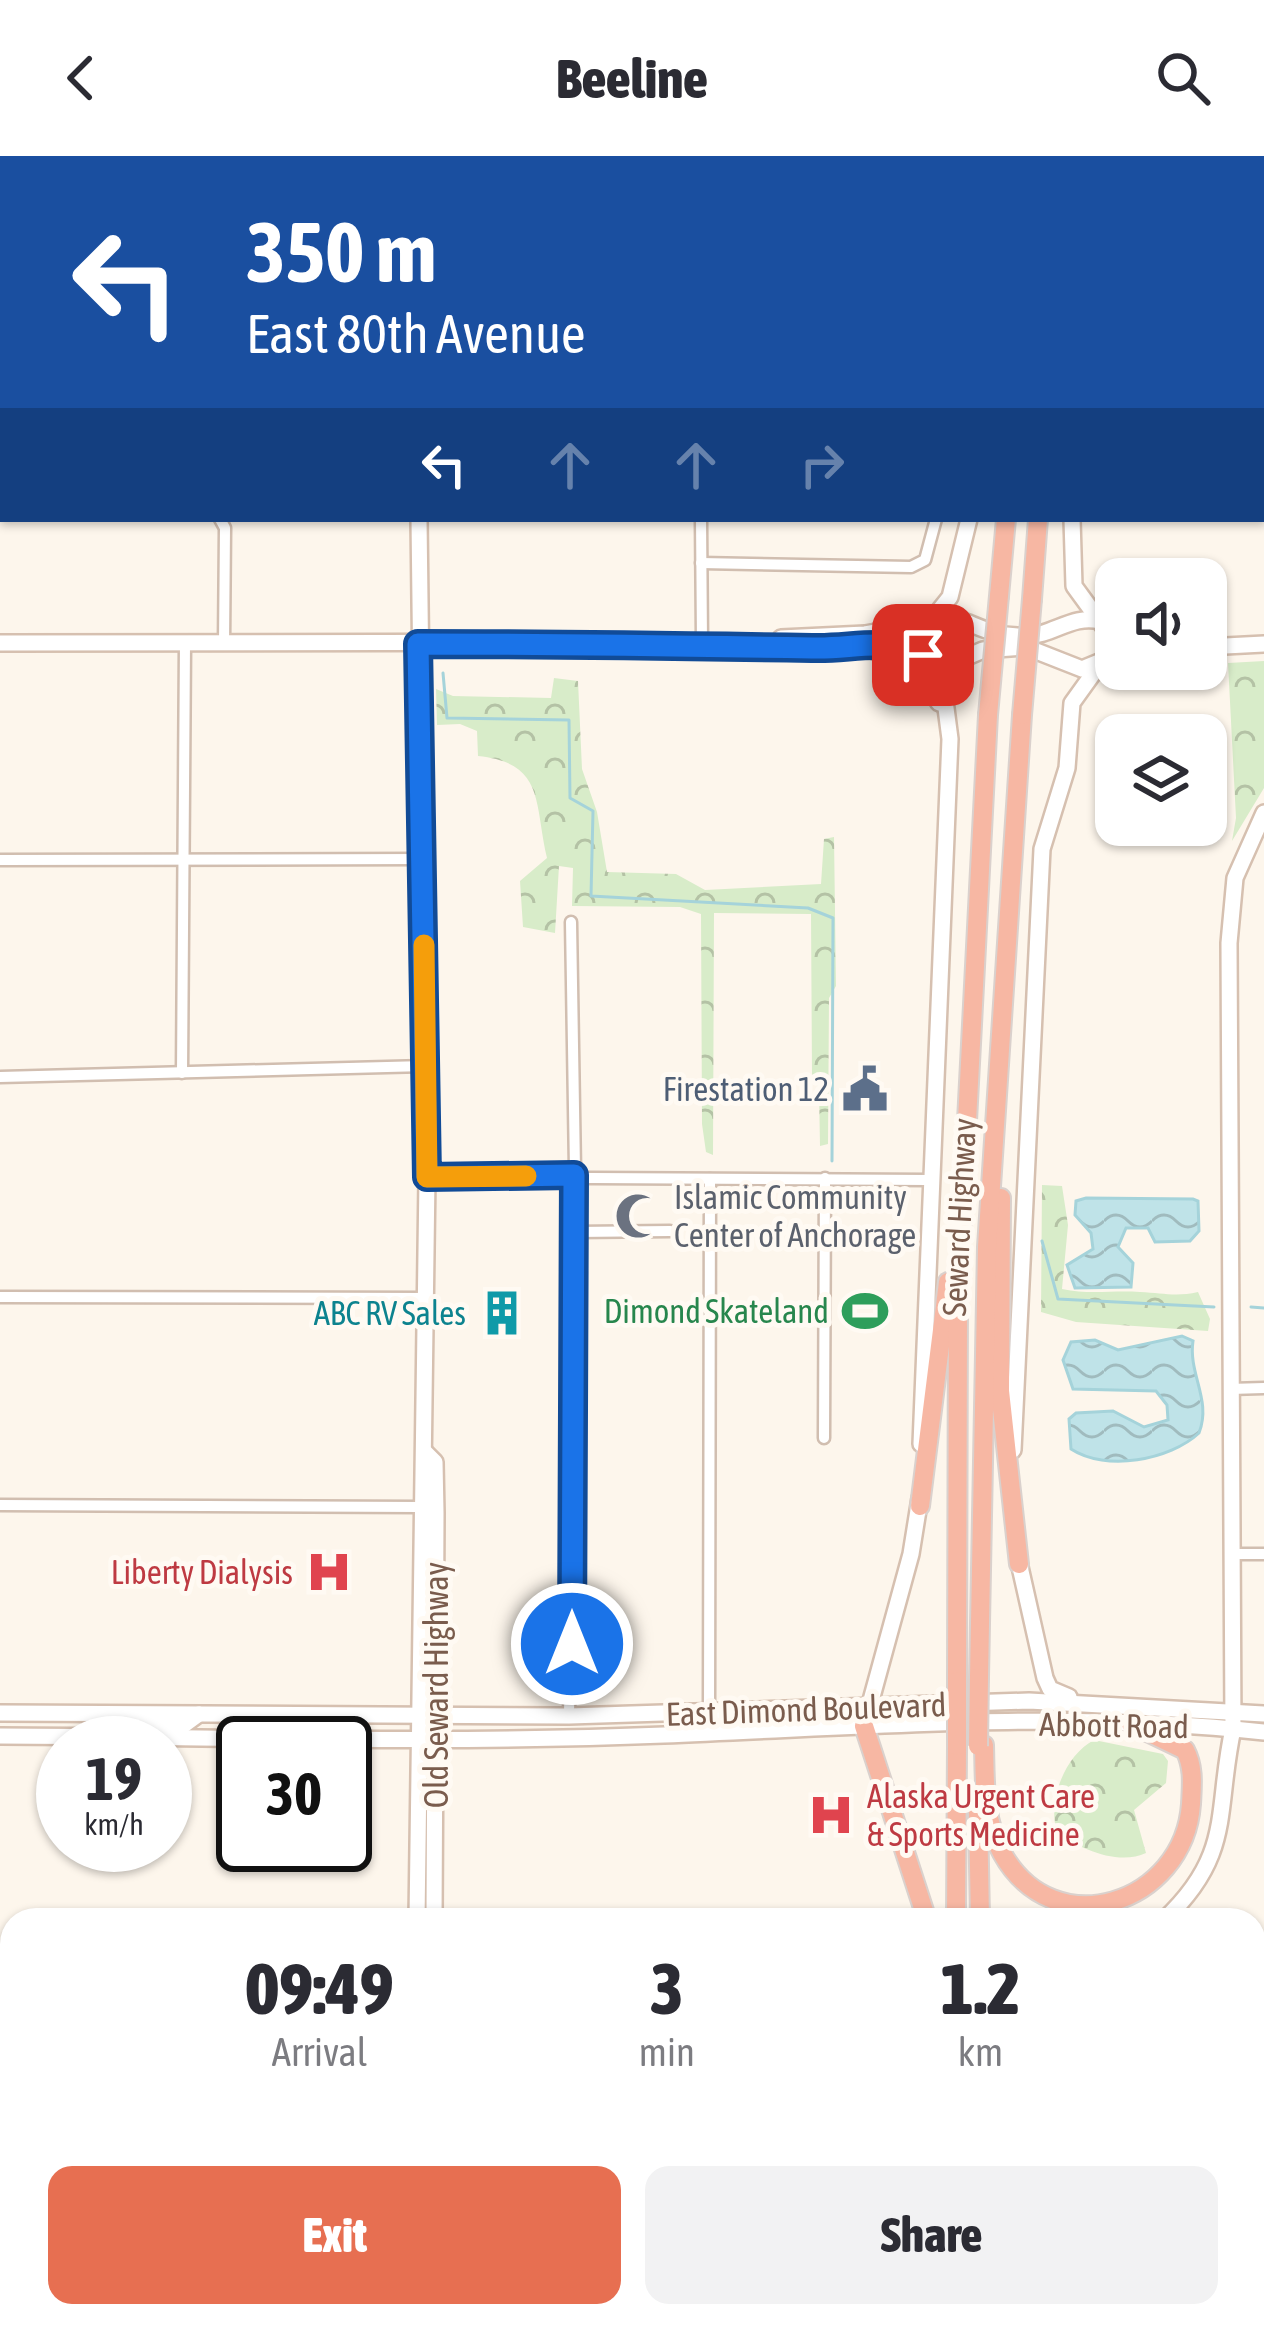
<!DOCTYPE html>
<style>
body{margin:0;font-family:"Asap Condensed",sans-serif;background:#f2f2f3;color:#2b2b33;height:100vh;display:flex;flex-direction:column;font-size:45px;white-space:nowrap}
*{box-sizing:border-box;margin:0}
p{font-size:39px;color:#7c7c81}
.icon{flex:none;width:66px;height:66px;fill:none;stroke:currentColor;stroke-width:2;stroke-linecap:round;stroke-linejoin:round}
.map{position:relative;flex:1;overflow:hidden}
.side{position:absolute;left:0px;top:1752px;width:1266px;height:420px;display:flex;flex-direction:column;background:#fff;border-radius:36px 36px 0 0;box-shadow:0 3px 9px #0004}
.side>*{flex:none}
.guide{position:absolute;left:0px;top:0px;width:1266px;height:366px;box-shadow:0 3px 9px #0004;background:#1a4fa0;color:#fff;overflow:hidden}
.controls{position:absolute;left:1095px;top:402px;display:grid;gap:24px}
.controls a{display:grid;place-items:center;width:132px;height:132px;border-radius:24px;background:#fff;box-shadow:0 3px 9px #0004;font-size:60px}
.speed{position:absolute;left:36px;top:1560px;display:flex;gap:24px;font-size:60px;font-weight:700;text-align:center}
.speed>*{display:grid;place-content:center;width:156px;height:156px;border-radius:50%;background:#fff;box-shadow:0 3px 9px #0004;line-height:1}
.speed small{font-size:30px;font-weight:400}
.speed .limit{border:6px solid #111;border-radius:18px;background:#fff;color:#111}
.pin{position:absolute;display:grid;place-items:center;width:102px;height:102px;color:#fff;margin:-51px;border-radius:24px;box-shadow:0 6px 18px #0006}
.me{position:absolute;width:132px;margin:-66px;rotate:0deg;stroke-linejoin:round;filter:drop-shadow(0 0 9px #0008)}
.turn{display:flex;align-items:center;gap:42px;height:252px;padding:0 48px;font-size:54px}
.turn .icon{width:156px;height:156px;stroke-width:2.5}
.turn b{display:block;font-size:84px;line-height:102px}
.lanes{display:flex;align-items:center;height:114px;padding:0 48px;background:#0003;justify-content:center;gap:60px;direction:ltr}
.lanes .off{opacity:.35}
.eta{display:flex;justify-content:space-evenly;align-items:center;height:204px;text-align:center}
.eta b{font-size:72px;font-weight:800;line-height:84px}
.primary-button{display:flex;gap:24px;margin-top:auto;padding:24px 48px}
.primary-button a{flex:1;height:138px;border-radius:24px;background:#e76f51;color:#fff;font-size:48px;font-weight:800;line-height:138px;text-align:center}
.primary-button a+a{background:#f2f2f3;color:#2b2b33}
header{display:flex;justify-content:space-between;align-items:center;height:156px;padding:0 48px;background:#fff;font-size:54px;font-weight:800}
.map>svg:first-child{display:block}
.forest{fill:url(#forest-crowns)}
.water{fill:url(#water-waves);stroke:#a5d3da;stroke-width:3}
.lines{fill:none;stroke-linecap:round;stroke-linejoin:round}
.stream{stroke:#a5d3da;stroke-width:3}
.street-casing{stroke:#d1beb0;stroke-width:15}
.secondary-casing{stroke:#d6c0b0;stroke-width:20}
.highway-casing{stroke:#dad1cd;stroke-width:22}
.street{stroke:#fff;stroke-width:10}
.secondary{stroke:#fff;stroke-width:15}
.highway{stroke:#f7b7a3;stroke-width:18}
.highway-bridge-casing{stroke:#dad1cd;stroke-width:22;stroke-linecap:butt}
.highway-bridge{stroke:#f7b7a3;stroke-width:18}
.route-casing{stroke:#114b97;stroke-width:30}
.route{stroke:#1a73e8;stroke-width:21}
.slow{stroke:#f59e0b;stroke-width:21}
.labels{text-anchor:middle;stroke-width:10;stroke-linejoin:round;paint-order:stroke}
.service-label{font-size:33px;fill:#4e5e75;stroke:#fffaf3;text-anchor:end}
.worship-label{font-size:33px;fill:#5b616d;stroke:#fffaf3;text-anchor:start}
.street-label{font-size:33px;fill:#7a5c4d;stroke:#fffaf3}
.leisure-label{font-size:33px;fill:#27864d;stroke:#fffaf3;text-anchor:end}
.culture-label{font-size:33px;fill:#0d838f;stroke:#fffaf3;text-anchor:end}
.health-label{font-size:33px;fill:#be3a42;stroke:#fffaf3;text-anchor:end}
</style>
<header><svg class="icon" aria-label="back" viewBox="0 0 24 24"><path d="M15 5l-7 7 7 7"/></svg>Beeline<svg class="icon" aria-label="search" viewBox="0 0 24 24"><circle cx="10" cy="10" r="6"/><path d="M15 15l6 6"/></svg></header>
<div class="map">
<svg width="1264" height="2172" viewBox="0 0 1264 2172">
<defs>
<pattern id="forest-crowns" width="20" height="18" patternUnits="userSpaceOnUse" patternTransform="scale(3)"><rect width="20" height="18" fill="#d8ecc9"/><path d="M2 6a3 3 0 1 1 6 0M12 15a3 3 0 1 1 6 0" fill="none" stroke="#b4c2a5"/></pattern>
<pattern id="water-waves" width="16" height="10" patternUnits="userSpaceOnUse" patternTransform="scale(3)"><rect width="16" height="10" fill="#bfe3e8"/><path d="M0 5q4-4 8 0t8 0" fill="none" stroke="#a0bbbe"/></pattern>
</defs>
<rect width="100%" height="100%" fill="#fdf6ec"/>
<g class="forest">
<polygon points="1264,505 1264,632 1232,685 1236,662 1228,507"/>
<path d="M 554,522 L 578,525 L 582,613 L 597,656 L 607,716 L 676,718 L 705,734 L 821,728 L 824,683 L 834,681 L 836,830 L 829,842 L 828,988 L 820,990 L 819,934 L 812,920 L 811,758 L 714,757 L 713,999 L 706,996 L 702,968 L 701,758 L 680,751 L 572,750 L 573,712 L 559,710 L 555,777 L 523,771 L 520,725 L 547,702 C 534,646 545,607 478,600 L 477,575 L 460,568 L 437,569 L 436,533 L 453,540 L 551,542 Z"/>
<path d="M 1042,1029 L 1062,1030 L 1068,1069 L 1062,1133 C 1090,1139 1112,1134 1140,1136 C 1163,1137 1176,1141 1198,1136 L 1210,1163 L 1208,1175 L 1076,1166 L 1041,1156 Z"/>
<path d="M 1094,1584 L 1163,1598 L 1168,1605 L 1166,1627 L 1134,1654 L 1146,1697 C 1119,1710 1079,1693 1057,1676 C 1047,1645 1065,1599 1094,1584 Z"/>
</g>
<g class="water">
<polygon points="1086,1042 1193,1043 1198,1045 1199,1075 1190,1085 1155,1086 1148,1072 1126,1072 1118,1091 1133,1107 1131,1131 1075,1132 1067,1109 1093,1093 1091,1077 1075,1059 1076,1045"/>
<path d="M 1182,1180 L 1193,1185 C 1188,1218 1212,1244 1199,1277 C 1170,1304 1106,1316 1071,1293 L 1069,1263 L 1076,1257 L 1113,1255 L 1144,1271 L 1168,1264 L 1167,1249 L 1156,1235 L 1073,1233 L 1063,1204 L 1071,1186 L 1095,1184 L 1118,1194 Z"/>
</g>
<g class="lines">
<g class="stream">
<polyline points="665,0 665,3"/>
<polyline points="0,292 3,292"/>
<polyline points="443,517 447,562 569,564 570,642 593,655 591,740 808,752 833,762 832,1005"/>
<polyline points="1042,1085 1058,1143 1214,1151"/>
<polyline points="1251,1151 1264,1152"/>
</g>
<g class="street-casing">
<g id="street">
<polyline points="300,0 300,3"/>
<polyline points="702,0 702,3"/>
<polyline points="544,3 544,0"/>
<polyline points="0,86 3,86"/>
<polyline points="0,221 3,221"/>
<polyline points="0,356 3,356"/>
<polyline points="220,363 225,372 224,487"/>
<polyline points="701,363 702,486"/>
<polyline points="701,407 911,411 925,404 936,363"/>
<polyline points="0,704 423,703"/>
<polyline points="182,917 185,487"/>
<polyline points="0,921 425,910"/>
<polyline points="427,1021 928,1024"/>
<polyline points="576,1076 670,1075"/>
<polyline points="0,1141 427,1142"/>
<polyline points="1230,1233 1264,1232"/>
<polyline points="824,1282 825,1022"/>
<polyline points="0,1349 420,1351"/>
<polyline points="1233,1398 1264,1398"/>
<polyline points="709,1557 710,1023"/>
<polyline points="569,1560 576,1076 571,766"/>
<polyline points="1254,2153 1264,2154"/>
</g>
</g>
<g class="secondary-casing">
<g id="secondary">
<polyline points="421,3 421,0"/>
<polyline points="990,3 990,0"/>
<polyline points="1091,3 1091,0"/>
<polyline points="1072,363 1074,430 1109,478 1105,504"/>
<polyline points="934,461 950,441 969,363"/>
<polyline points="781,482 865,478 926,467"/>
<polyline points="0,487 702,486 813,492 891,487 923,499"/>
<polyline points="1206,491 1264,488"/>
<polyline points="874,495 913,508 939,547"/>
<polyline points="929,505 946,510 983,494 1026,491 1082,513 1116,499"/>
<path d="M 921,1288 L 950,583 L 943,529 L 923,499 L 919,479 L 926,467 L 941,460 C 971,462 983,481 1025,480 C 1053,480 1072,458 1100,465"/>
<polyline points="1013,1294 1042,693 1067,612 1072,547 1100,508"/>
<polyline points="426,1297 435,1306 436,1357 434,1764"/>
<polyline points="1018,1402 1045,1522 1050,1533 1069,1541"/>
<polyline points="0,1557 569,1560 1029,1545 1264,1558"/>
<polyline points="864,1570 911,1398 920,1342"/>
<polyline points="90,1572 184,1569 199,1558"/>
<path d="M 0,1580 C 221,1581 443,1588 664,1579 C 863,1571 1066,1554 1264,1576"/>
<polyline points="417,1764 427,1021 419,363"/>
<path d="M 1164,1764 C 1234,1698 1215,1655 1233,1573 L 1229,787 L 1235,722 L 1264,657"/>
<polyline points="412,2160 412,2172"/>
<polyline points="429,2160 429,2172"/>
<polyline points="1019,2160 1019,2172"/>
</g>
</g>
<g class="highway-casing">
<g id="highway">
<polyline points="1009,3 1009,0"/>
<polyline points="1023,3 1023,0"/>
<polyline points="1057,3 1057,0"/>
<polyline points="999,440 1006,363"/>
<polyline points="1032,443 1038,363"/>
<polyline points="1001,1042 1000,1235 1019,1408"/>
<polyline points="920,1350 948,1126"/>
<polyline points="979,1521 987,1091 1022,559"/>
<polyline points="957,1525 958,1139 988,559"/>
<polyline points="864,1570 927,1764"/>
<path d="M 984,1589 C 985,1627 983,1663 1002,1697 C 1054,1791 1184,1748 1191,1648 C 1192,1629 1194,1611 1185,1594 L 1131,1568"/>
<polyline points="978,1655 980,1764"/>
<polyline points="956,1764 957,1590"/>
<polyline points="955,2160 955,2172"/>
<polyline points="983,2172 983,2160"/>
<polyline points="998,2172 999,2160"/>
</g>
</g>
<use href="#street" class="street"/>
<use href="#secondary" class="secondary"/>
<use href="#highway" class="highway"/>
<g class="highway-bridge-casing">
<g id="highway-bridge">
<polyline points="988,559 999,440"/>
<polyline points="1022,559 1032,443"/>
<polyline points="957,1525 957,1590"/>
<polyline points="978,1590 979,1521"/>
</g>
</g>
<use href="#highway-bridge" class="highway-bridge"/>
</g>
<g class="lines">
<g class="route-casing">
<path id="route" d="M 572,1488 L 574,1019 L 427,1021 L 418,488 C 550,488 682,490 815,492 C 852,493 888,481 923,499"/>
</g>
<use href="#route" class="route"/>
<polyline class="slow" points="424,789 427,1021 526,1020"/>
</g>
<defs>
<g id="civic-bare" transform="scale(3.6)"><path d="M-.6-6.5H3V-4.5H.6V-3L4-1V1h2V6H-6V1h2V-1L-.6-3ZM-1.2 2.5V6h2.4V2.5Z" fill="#5c6f8a" stroke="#fffaf3" stroke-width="2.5" paint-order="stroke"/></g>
<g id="mosque-bare" transform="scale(3.6)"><path d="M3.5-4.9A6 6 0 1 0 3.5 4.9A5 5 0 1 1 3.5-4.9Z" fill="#6b7280" stroke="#fffaf3" stroke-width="2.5" paint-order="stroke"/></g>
<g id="stadium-bare" transform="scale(3.6)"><path d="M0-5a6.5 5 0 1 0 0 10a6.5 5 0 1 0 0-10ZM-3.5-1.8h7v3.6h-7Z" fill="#2e9e5b" stroke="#fffaf3" stroke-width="2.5" paint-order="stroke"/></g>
<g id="building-bare" transform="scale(3.6)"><path d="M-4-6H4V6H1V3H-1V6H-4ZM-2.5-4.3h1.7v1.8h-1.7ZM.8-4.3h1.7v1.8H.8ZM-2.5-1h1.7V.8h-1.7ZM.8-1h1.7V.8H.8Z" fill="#0f9aa8" stroke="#fffaf3" stroke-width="2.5" paint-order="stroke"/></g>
<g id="hospital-bare" transform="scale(3.6)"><path d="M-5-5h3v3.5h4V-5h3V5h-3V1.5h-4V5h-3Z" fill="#e0444e" stroke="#fffaf3" stroke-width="2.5" paint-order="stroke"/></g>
</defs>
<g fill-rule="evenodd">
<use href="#civic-bare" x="865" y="933"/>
<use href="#mosque-bare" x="638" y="1060"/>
<use href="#stadium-bare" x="865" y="1155"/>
<use href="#building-bare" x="502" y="1157"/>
<use href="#hospital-bare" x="329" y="1416"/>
<use href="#hospital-bare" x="831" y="1659"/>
</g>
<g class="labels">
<g class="service-label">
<text x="829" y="945">Firestation 12</text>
</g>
<g class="worship-label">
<text x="674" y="1053">Islamic Community<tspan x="674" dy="38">Center of Anchorage</tspan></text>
</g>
<g class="street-label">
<text transform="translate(959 1061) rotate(-87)" y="12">Seward Highway</text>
<text transform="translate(436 1529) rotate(-90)" y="12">Old Seward Highway</text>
<text transform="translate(806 1553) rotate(-2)" y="12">East Dimond Boulevard</text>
<text transform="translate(1114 1569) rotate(1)" y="12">Abbott Road</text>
</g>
<g class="leisure-label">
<text x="829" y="1167">Dimond Skateland</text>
</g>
<g class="culture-label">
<text x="466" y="1169">ABC RV Sales</text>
</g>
<g class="health-label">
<text x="293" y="1428">Liberty Dialysis</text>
<text x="867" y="1652" text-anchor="start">Alaska Urgent Care<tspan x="867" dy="38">&amp; Sports Medicine</tspan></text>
</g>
</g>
</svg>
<div class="controls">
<a><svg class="icon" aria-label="sound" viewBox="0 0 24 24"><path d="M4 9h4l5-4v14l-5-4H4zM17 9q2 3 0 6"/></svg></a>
<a><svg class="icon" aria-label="layers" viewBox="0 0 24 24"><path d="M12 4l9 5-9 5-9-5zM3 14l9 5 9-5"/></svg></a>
</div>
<div class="speed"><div>19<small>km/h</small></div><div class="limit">30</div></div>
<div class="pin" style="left:923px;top:499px;background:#d93025"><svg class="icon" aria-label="arrive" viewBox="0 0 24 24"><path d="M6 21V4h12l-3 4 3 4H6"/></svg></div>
<svg class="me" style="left:572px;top:1488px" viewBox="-20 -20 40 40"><circle r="17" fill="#1a73e8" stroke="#fff" stroke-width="3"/><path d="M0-11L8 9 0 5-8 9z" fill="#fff"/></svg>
<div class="guide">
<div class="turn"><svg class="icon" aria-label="left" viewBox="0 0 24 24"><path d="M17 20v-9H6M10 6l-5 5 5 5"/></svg><div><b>350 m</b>East 80th Avenue</div></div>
<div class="lanes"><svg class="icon" aria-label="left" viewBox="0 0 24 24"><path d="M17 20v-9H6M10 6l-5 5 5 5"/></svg><svg class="icon off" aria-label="ahead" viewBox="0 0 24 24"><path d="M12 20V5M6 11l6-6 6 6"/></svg><svg class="icon off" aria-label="ahead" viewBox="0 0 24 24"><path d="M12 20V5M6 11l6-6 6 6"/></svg><svg class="icon off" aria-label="right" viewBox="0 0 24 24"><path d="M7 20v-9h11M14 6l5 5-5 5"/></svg></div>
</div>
<section class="side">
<div class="eta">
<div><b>09:49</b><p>Arrival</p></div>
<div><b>3</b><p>min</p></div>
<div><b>1.2</b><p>km</p></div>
</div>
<div class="primary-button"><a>Exit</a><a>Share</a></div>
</section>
</div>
